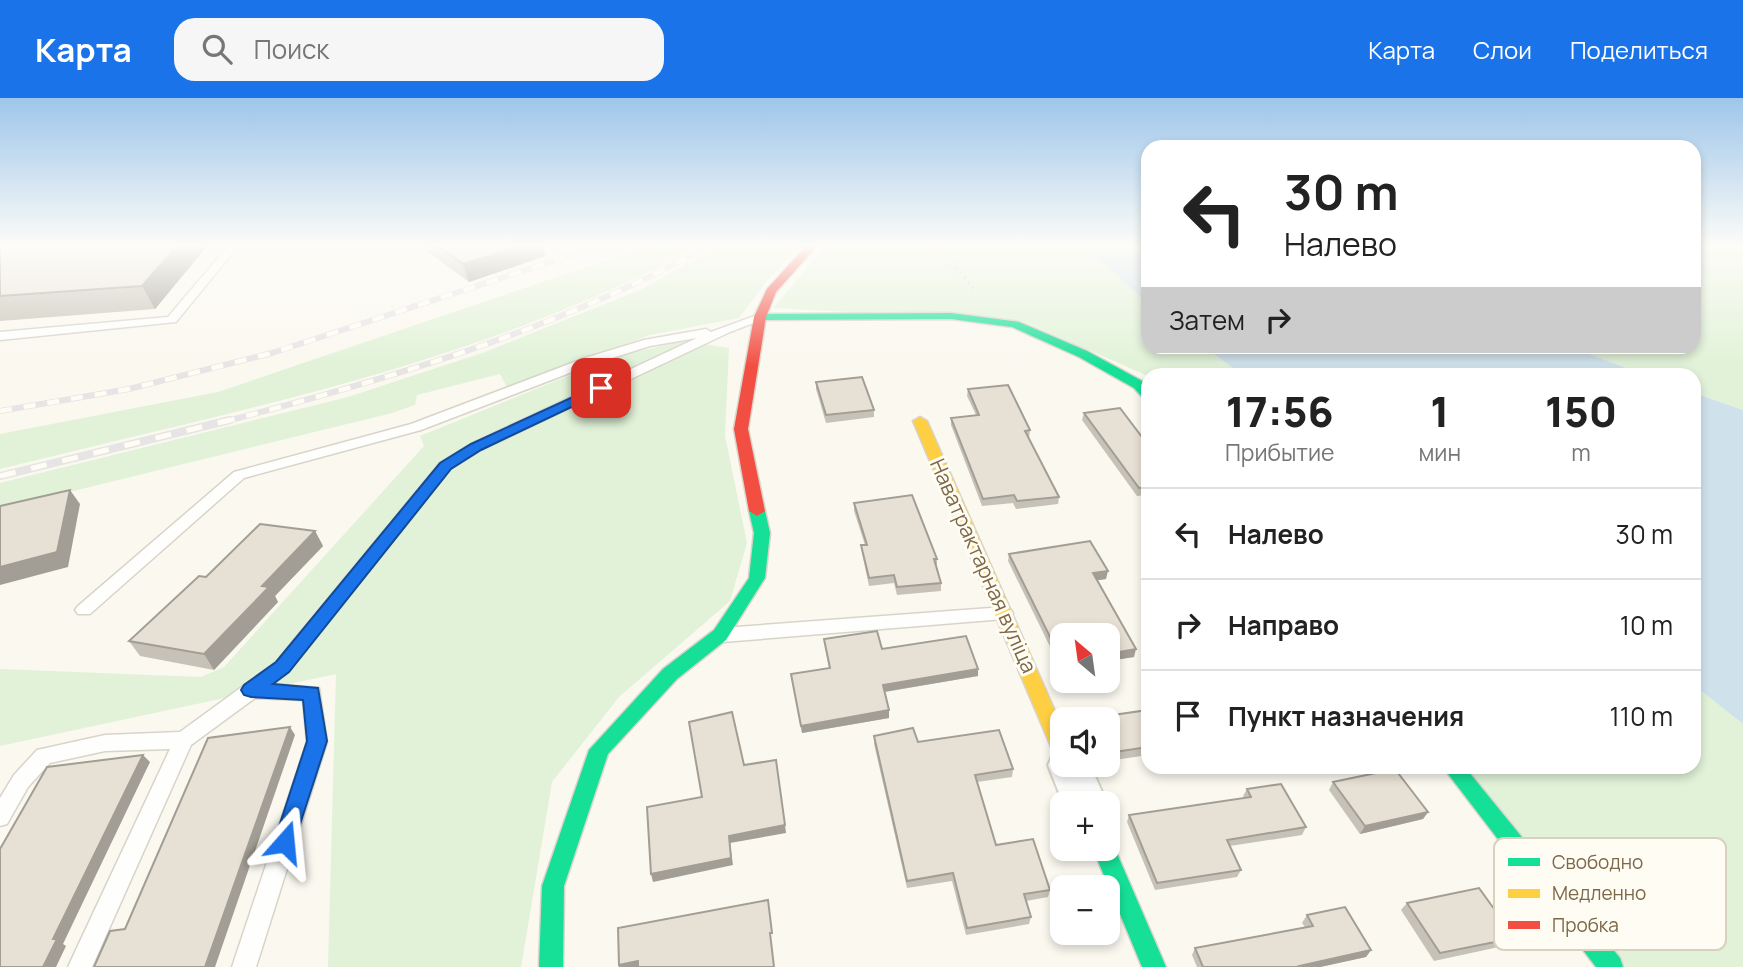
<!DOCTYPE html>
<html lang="ru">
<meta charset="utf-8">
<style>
body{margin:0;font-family:Manrope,sans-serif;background:#f6f6f6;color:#222;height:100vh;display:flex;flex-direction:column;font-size:26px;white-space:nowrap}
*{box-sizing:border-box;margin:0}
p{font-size:23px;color:#767676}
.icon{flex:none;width:38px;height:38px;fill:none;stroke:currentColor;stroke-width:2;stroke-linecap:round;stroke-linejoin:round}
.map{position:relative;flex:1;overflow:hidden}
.side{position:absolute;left:1141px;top:270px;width:560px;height:406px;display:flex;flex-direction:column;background:#fff;border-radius:21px;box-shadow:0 4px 10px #0003}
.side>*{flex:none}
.top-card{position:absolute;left:1141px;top:42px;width:560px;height:214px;border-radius:21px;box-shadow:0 4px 10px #0003;background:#fff;color:#222;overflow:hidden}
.needle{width:46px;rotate:331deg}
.controls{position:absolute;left:1050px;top:525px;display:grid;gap:14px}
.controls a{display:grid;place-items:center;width:70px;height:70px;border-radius:14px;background:#fff;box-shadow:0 4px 10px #0003;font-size:35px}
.pin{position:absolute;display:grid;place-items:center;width:60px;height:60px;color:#fff;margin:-30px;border-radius:14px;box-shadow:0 4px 10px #0006}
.me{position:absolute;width:77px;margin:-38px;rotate:18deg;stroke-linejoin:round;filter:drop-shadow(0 0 5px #0008)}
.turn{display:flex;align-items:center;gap:24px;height:147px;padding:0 28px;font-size:32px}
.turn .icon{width:91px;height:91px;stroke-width:2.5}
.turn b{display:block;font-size:49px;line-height:60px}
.then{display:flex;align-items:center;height:66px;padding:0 28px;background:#0003;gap:14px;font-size:26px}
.eta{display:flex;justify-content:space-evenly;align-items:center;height:119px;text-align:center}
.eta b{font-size:42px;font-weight:800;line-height:49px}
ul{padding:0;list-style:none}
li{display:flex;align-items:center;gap:21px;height:91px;padding:0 28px;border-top:2px solid #e0e0e0}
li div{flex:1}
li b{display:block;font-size:26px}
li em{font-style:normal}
header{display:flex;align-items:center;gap:42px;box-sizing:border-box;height:98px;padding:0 35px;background:#1a73e8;color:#fff}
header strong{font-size:33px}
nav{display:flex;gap:38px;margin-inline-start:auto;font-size:24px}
.search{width:490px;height:63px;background:#f6f6f6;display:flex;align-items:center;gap:18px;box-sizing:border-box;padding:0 24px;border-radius:21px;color:#767676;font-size:26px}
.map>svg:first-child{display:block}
.green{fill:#e1f2d8}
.water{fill:#cfe2ec}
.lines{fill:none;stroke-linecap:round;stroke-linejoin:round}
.lane-casing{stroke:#d8d4ca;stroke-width:3}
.street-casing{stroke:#d8d4ca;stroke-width:4}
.fast-casing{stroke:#d8d4c9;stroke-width:3}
.slow-casing{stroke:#d8d4c9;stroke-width:3}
.jam-casing{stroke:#d8d4c9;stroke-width:3}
.path{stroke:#ddd7ce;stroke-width:3.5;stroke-dasharray:2 4.5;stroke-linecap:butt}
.lane{fill:#fefefd;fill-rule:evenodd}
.street{fill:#fefefd;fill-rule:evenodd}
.fast{fill:#16e098;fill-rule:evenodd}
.slow{fill:#ffcf43;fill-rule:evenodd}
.jam{fill:#f24e42;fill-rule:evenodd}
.rail-far1-casing{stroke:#e7e4e6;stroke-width:6}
.rail-casing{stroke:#e7e4e6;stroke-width:8}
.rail-far1{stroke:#fffdf3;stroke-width:4.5;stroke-dasharray:12;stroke-linecap:butt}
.rail{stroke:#fffdf3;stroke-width:5;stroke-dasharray:16;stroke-linecap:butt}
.wall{fill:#c7c2b7}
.shaded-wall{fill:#a29e95}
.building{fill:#e7e1d5;stroke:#a29e95;stroke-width:2}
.route{fill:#1a73e8;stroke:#114b97;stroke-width:2}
.labels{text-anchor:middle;stroke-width:6;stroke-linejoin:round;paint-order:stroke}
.street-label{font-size:21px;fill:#7d694a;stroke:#fffdf3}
.key{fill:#fffdf3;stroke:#d8d1c0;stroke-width:2}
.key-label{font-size:19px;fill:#7d694a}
</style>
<header>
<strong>Карта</strong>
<div class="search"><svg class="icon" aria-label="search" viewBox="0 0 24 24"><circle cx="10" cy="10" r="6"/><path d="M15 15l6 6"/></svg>Поиск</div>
<nav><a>Карта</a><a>Слои</a><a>Поделиться</a></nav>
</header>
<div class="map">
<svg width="1743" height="869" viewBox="0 0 1743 869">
<rect width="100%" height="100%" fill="#faf8ef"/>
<g class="green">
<path d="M 652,147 L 700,147 C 484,266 237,312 0,371 L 0,336 L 218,294 Z"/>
<polygon points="721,147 800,147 766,184 739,220 650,237 507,289 500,276 417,297 415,307 392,315 0,411 0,385 348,299 485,254 640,192"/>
<polygon points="827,147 1084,147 1148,206 1148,248 1204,249 1241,276 1148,278 1023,223 773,210"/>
<polygon points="1694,147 1743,147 1743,312 1694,295 1694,276 1642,276 1571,249 1694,248"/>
<polygon points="682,243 729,250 725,338 747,445 730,503 619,599 552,684 521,869 328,869 336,576 0,648 0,571 201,579 224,569 424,348 420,338 615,259"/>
<polygon points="1694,587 1743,626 1743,869 1606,869 1446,669 1694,668"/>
</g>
<g class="water">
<polygon points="1084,147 1148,147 1148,206"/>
<polygon points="1204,249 1571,249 1642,276 1241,276"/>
<polygon points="1694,295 1743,312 1743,626 1694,587"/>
</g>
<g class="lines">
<g class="lane-casing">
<g id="lane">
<polygon points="229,147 239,147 176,224 0,242 0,234 168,219"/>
<polygon points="760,216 766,219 764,221 730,234 481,352 450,371 288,574 273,586 319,590 327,644 256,869 232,869 307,644 303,602 255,600 191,647 92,869 68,869 170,651 105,653 50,665 28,689 7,726 0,728 0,700 14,677 37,652 105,637 180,634 276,564 440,365 471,346 697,240 650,248 593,266 421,332 244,380 90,516 78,516 75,512 78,508 234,374 411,326 585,260 644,242 706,231 711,234"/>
<polygon points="1004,509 1010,511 1013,515 1010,519 1004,521 723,544 717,542 714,537 717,532 723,530"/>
</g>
</g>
<g class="street-casing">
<polygon id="street" points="1062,651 1062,667 1090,667 1107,705 1063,705 1048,667 1054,654"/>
</g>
<g class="fast-casing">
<g id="fast">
<polygon points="951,215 1019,224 1087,253 1144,284 1148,289 1148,301 1143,300 1134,290 1079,259 1012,229 951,221 760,222 754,219 760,216"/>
<polygon points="757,408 765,413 770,435 765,480 726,542 677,581 608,656 564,788 563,869 539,869 542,788 589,652 663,571 714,532 749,480 754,435 749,413"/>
<polygon points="1442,668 1464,668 1620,860 1623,869 1596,869"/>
<polygon points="1108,743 1112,744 1166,869 1142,869 1093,751 1108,751"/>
</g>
</g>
<g class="slow-casing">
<polygon id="slow" points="920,319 927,323 1062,629 1062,659 1055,657 1052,651 913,323"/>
</g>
<g class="jam-casing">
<polygon id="jam" points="807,147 818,147 776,194 766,219 748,331 765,413 757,418 749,413 734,331 754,219 767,191"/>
</g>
<polyline class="path" points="924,147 947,160 977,194"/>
<use href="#lane" class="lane"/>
<use href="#street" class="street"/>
<use href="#fast" class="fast"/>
<use href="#slow" class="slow"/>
<use href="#jam" class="jam"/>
<g class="rail-far1-casing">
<g id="rail-far1">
<polyline points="0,313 129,291 272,255 602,147"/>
<path d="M 223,324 C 389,281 560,231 710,147"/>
</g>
</g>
<g class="rail-casing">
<polyline id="rail" points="0,378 230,322"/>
</g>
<use href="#rail-far1" class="rail-far1"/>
<use href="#rail" class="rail"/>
</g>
<g class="wall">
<polygon points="0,147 208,147 155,211 0,223"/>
<polygon points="425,147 542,147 545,158 469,184 428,154"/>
<polygon points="816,284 874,312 874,319 826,325 816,291"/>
<polygon points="968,291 1030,332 1029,340 1059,399 1058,406 1016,411 1013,405 982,408 951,327 951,320 976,317 967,298"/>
<polygon points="1084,315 1148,347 1148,397 1137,398 1082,322"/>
<polygon points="854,405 937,461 937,469 941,485 941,493 897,497 894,485 869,488 862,455 861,447 865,447 854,413"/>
<polygon points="315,433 323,448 275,498 278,504 214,572 140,558 129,543 206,479"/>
<polygon points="1009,456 1106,481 1097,482 1134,559 1108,563 1108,537 1062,537 1062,564 1058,565 1008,463"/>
<polygon points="824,541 882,551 978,571 978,578 885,594 889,612 889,620 802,635 791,576 829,570 825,549"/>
<polygon points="1148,612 1148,657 1108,663 1108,621 1091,621 1092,620"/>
<polygon points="874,638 918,644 1013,671 1012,679 977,684 996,747 1050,792 1048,799 1026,803 1031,819 1029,826 966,837 952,783 907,790 874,646"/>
<polygon points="1333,684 1428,714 1423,721 1360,736 1329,692"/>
<polygon points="1247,691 1306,729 1302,737 1230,748 1241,772 1237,779 1155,792 1127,724 1129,717 1244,700 1243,698"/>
<polygon points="1407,805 1515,840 1508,847 1434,863 1401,812"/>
<polygon points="1307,817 1371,852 1366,859 1320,869 1197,869 1192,857 1195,850 1305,829 1302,825"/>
</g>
<g class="shaded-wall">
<polygon points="178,147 208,147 155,211 142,188"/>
<polygon points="522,147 542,147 545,158 469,184 463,166"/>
<polygon points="70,392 80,406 68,469 0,487 0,469"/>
<polygon points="315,433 323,448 275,498 278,504 214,572 204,556 262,488"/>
<polygon points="1108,473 1106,481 1092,483 1093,475"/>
<polygon points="1136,551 1134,559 1108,563 1108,556"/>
<polygon points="1059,557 1062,557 1062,564 1058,565"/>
<polygon points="978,571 978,578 883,594 883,587"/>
<polygon points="889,612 889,620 802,635 801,628"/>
<polygon points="290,629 295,637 215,869 205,869"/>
<polygon points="143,657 150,664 63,846 66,848 56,869 43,869 53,841"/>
<polygon points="1428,714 1423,721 1360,736 1365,728"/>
<polygon points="785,727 786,735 730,745 733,767 653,784 651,776 729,738"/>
<polygon points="1371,852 1366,859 1320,869 1298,869 1299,868"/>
<polygon points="638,863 640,869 619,869 619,867"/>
</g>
<g class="building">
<polygon points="0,147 178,147 142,188 0,198"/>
<polygon points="437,147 522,147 463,166"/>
<polygon points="862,279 874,312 826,317 816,284"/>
<polygon points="1008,287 1030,332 1025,333 1059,399 1017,403 1014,397 983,401 951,320 979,317 968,291"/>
<polygon points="1120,310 1148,347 1148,389 1139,390 1084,315"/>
<polygon points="70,392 57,454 0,469 0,408"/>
<polygon points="912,397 937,461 934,461 941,485 897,489 894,477 869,480 861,447 867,447 854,405"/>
<polygon points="260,426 315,433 262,488 269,489 204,556 129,543 199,478 206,479"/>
<polygon points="1090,443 1108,473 1093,475 1136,551 1108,556 1108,537 1062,537 1062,557 1059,557 1009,456"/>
<polygon points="877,533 882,551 966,538 978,571 883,587 889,612 801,628 791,576 830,570 824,541"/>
<polygon points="1148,612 1148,649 1108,655 1108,621 1092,620"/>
<polygon points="732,614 744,667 776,662 785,727 729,738 731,760 651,776 647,709 702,699 689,624"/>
<polygon points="290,629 205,869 94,869 110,833 125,831 208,640"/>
<polygon points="913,630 918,644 999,632 1013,671 975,677 996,747 1033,741 1050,792 1024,796 1031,819 967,830 953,775 907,783 874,638"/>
<polygon points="143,657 53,841 57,841 43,869 0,869 0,751 47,669"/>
<polygon points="1395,671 1428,714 1365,728 1333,684"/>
<polygon points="1281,686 1306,729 1227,742 1241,772 1157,785 1129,717 1251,699 1247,691"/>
<polygon points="1479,790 1515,840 1440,855 1407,805"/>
<polygon points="768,802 772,835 770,835 774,869 638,869 638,863 619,867 618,830"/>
<polygon points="1345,809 1371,852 1299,868 1300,869 1203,869 1195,850 1313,828 1307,817"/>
</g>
<linearGradient id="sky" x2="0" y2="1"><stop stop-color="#9ec6ea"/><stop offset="0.55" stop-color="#fdfcf8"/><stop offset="1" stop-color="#fdfcf8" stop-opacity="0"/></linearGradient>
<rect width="1743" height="269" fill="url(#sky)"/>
<polygon class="route" points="601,286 605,287 605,293 481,352 451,371 289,574 273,586 318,590 327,643 292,751 285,754 277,751 274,744 307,643 303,602 251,599 244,597 241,592 244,587 276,564 440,365 471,346"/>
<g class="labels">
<g class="street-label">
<text transform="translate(983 468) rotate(66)" y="7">Наватрактарная вуліца</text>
</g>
</g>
<rect x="1494" y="740" width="232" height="112" rx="10" class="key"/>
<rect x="1508" y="760" width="32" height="8" fill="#16e098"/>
<rect x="1508" y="791" width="32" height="9" fill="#ffcf43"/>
<rect x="1508" y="823" width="32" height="8" fill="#f24e42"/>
<g class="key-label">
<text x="1552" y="771">Свободно</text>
<text x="1552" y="802">Медленно</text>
<text x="1552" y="834">Пробка</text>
</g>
</svg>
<div class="controls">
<a><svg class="needle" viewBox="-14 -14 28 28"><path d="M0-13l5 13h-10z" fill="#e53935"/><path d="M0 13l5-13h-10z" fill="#767676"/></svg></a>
<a><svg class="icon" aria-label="sound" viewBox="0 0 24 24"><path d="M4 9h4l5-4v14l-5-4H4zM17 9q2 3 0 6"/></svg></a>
<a>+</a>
<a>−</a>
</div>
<div class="pin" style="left:601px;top:290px;background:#d93025"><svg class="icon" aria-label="arrive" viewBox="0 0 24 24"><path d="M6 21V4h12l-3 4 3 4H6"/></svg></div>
<svg class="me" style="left:285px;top:744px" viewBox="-20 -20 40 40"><path d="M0-17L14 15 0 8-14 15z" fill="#1a73e8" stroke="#fff" stroke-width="4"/></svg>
<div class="top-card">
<div class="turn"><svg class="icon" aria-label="left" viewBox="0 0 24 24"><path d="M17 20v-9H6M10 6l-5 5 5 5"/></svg><div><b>30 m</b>Налево</div></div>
<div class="then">Затем<svg class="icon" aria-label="right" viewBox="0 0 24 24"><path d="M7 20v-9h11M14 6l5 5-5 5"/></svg></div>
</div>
<section class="side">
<div class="eta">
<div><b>17:56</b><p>Прибытие</p></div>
<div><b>1</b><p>мин</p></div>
<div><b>150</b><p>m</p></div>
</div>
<ul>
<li><svg class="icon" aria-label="left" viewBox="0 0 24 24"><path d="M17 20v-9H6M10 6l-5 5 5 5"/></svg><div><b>Налево</b></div><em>30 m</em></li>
<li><svg class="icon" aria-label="right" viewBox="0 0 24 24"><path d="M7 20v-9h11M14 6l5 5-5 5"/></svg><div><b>Направо</b></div><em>10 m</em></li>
<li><svg class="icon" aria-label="arrive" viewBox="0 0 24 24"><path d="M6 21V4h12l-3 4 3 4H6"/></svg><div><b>Пункт назначения</b></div><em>110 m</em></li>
</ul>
</section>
</div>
